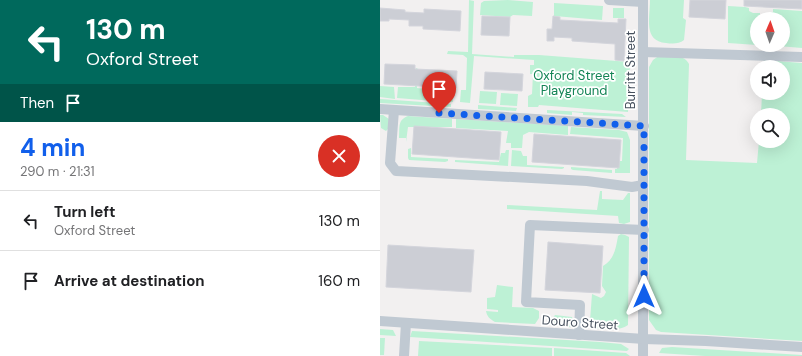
<!DOCTYPE html>
<meta charset="utf-8">
<style>
body{margin:0;font-family:"DM Sans",sans-serif;background:#f2f2f2;color:#202124;height:100vh;display:flex;flex-direction:column;font-size:15px;white-space:nowrap}
*{box-sizing:border-box;margin:0}
p{font-size:13px;color:#757577}
.icon{flex:none;width:22px;height:22px;fill:none;stroke:currentColor;stroke-width:2;stroke-linecap:round;stroke-linejoin:round}
.map{position:relative;flex:1;overflow:hidden}
.drawer{display:flex;flex-direction:column;background:#fff;width:380px}
.drawer>*{flex:none}
.hud{background:#00695c;color:#fff;overflow:hidden}
.needle{width:26px;rotate:2deg}
.controls{position:absolute;left:370px;top:12px;display:grid;gap:8px}
.controls a{display:grid;place-items:center;width:40px;height:40px;border-radius:50%;background:#fff;box-shadow:0 4px 16px #0002;font-size:20px}
.pin{position:absolute;display:grid;place-items:center;width:34px;height:34px;color:#fff;margin:-41px -17px;border-radius:50% 50% 50% 0;rotate:-45deg;box-shadow:0 0 4px #0007}
.pin .icon{rotate:45deg}
.me{position:absolute;width:44px;margin:-22px;rotate:0deg;stroke-linejoin:round;filter:drop-shadow(0 0 3px #0008)}
.turn{display:flex;align-items:center;gap:14px;height:84px;padding:0 20px;font-size:18px}
.turn .icon{width:52px;height:52px;stroke-width:2.5}
.turn b{display:block;font-size:28px;line-height:34px}
.then{display:flex;align-items:center;height:38px;padding:0 20px;background:#0003;gap:8px;font-size:15px}
.round{display:grid;place-items:center;flex:none;width:42px;height:42px;border-radius:21px;background:#f2f2f2}
.overview{display:flex;align-items:center;justify-content:space-between;height:68px;padding:0 20px}
h1{font-size:24px;font-weight:700;line-height:30px;color:#115feb}
ul{padding:0;list-style:none}
li{display:flex;align-items:center;gap:12px;height:60px;padding:0 20px;border-top:1px solid #e0e0e0}
li div{flex:1}
li b{display:block;font-size:15px}
li em{font-style:normal}
main{display:flex;flex:1;min-height:0}
.map>svg:first-child{display:block}
.green{fill:#bdf1d5}
.building{fill:#ccced5;stroke:#d4d5dc}
.lines{fill:none;stroke-linecap:round;stroke-linejoin:round}
.minor{stroke:#c0c9d2;stroke-width:10}
.route{stroke:#115feb;stroke-width:7;stroke-dasharray:0 12.6}
.labels{text-anchor:middle;stroke-width:3.5;stroke-linejoin:round;paint-order:stroke}
.street-label{font-size:13px;fill:#47515e;stroke:#fff}
.park-label{font-size:13px;fill:#138455;stroke:#fff}
</style>
<main>
<section class="drawer">
<div class="hud">
<div class="turn"><svg class="icon" aria-label="left" viewBox="0 0 24 24"><path d="M17 20v-9H6M10 6l-5 5 5 5"/></svg><div><b>130 m</b>Oxford Street</div></div>
<div class="then">Then<svg class="icon" aria-label="arrive" viewBox="0 0 24 24"><path d="M6 21V4h12l-3 4 3 4H6"/></svg></div>
</div>
<div class="overview"><div><h1>4 min</h1><p>290 m · 21:31</p></div><a class="round" style="background:#d93025;color:#fff"><svg class="icon" aria-label="close" viewBox="0 0 24 24"><path d="M6 6l12 12M18 6L6 18"/></svg></a></div>
<ul>
<li><svg class="icon" aria-label="left" viewBox="0 0 24 24"><path d="M17 20v-9H6M10 6l-5 5 5 5"/></svg><div><b>Turn left</b><p>Oxford Street</p></div><em>130 m</em></li>
<li><svg class="icon" aria-label="arrive" viewBox="0 0 24 24"><path d="M6 21V4h12l-3 4 3 4H6"/></svg><div><b>Arrive at destination</b></div><em>160 m</em></li>
</ul>
</section>
<div class="map">
<svg width="422" height="356" viewBox="0 0 422 356">
<rect width="100%" height="100%" fill="#f2f0f0"/>
<g class="green">
<polygon points="89,0 94,1 92,54 134,57 134,55 159,55 250,62 248,112 159,105 158,107 148,107 148,96 152,94 153,74 150,74 150,65 154,65 154,60 94,56 90,103 80,102 81,90 86,90 87,58 83,55 67,54 68,51 88,52"/>
<polygon points="128,0 153,2 152,16 133,15 130,17 100,15 101,3 104,1"/>
<path d="M 270,0 L 304,0 L 303,18 L 306,20 L 304,40 C 299,44 293,44 286,43 C 263,41 270,18 270,0 Z"/>
<polygon points="174,3 223,6 222,20 174,16"/>
<polygon points="348,6 365,7 369,8 369,11 373,13 380,13 380,19 377,19 377,45 348,43"/>
<rect x="233" y="8" width="11" height="10"/>
<polygon points="393,9 422,11 422,48 386,45 403,45 403,19 385,19 385,15 393,12"/>
<path d="M 280,55 C 291,56 304,54 309,64 L 306,160 L 377,163 L 379,141 L 403,141 L 403,115 L 381,115 L 382,93 L 403,93 L 403,67 L 384,67 L 384,60 L 422,63 L 422,341 L 281,332 L 276,330 L 269,320 L 269,67 L 273,60 Z"/>
<polygon points="36,68 38,69 37,88 54,90 54,101 17,98 18,87 35,87"/>
<polygon points="0,86 14,87 15,99 0,97"/>
<polygon points="59,90 73,90 73,102 56,101 56,92"/>
<polygon points="100,91 117,92 116,104 99,103"/>
<polygon points="121,93 138,94 137,106 120,105"/>
<polygon points="0,99 71,104 71,107 0,103"/>
<polygon points="98,105 137,108 136,111 98,109"/>
<polygon points="167,110 242,114 246,117 203,115 203,113 192,112 192,115 167,113"/>
<polygon points="0,115 3,115 9,119 8,129 6,131 1,128"/>
<path d="M 28,116 L 72,119 L 72,127 L 28,127 L 26,142 L 26,138 L 19,138 C 20,128 17,120 28,116 Z"/>
<polygon points="76,119 188,126 188,135 149,132 143,135 142,148 131,148 131,143 126,143 128,131 76,128"/>
<polygon points="191,127 239,130 247,132 250,140 250,173 235,173 235,169 237,169 238,161 242,161 243,138 190,134"/>
<polygon points="31,148 31,157 68,159 68,161 65,162 29,160 28,158 28,149"/>
<polygon points="126,150 129,150 128,166 75,162 75,160 119,162 121,153 125,153"/>
<polygon points="132,150 141,151 143,156 147,156 147,165 184,167 184,168 182,169 131,166"/>
<polygon points="191,167 232,170 232,173 193,170 191,169"/>
<polygon points="220,191 222,191 222,199 243,200 248,193 250,193 250,222 244,224 239,223 238,216 127,209 127,205 217,210"/>
<path d="M 241,234 L 245,235 L 249,237 L 248,325 C 239,332 225,328 214,328 L 210,321 L 212,294 L 221,298 L 224,296 L 226,292 L 222,286 L 223,266 C 234,260 236,248 238,236 Z"/>
<path d="M 117,285 L 133,287 L 132,307 L 153,308 L 159,311 L 159,318 L 155,324 L 115,322 C 110,319 107,317 106,311 L 118,312 L 118,310 L 107,309 L 107,298 L 115,297 Z"/>
<polygon points="175,315 192,317 193,320 191,327 174,325 172,319"/>
<polygon points="0,329 13,330 16,336 0,335"/>
<polygon points="32,331 220,342 241,344 249,349 247,351 30,337"/>
<polygon points="0,338 5,338 4,355 0,355"/>
<polygon points="39,341 172,348 172,356 38,356"/>
<polygon points="292,347 422,355 422,356 325,356 279,353 282,348"/>
<polygon points="174,348 246,353 250,356 174,356"/>
</g>
<g class="building">
<polygon points="310,0 346,0 345,19 309,17"/>
<polygon points="364,0 422,0 422,9 364,6"/>
<polygon points="0,8 25,10 25,12 44,13 44,9 81,11 80,31 43,29 43,26 29,26 29,20 9,19 9,21 0,21"/>
<polygon points="102,16 130,17 129,36 101,35"/>
<polygon points="173,16 180,17 180,20 238,23 238,19 246,19 244,61 235,60 235,44 192,41 192,38 174,37 174,41 167,41 167,29 172,29"/>
<polygon points="5,64 35,65 35,69 77,71 76,88 4,84"/>
<polygon points="105,72 143,74 142,91 104,89"/>
<polygon points="34,126 121,132 119,160 32,154"/>
<polygon points="154,134 241,140 239,168 152,162"/>
<polygon points="168,242 223,246 220,293 165,290"/>
<polygon points="8,245 94,250 91,292 6,287"/>
</g>
<g class="lines">
<g class="minor">
<polyline points="229,0 263,2"/>
<polyline points="263,0 263,356"/>
<polyline points="263,52 422,57"/>
<polyline points="0,109 264,126"/>
<polyline points="14,110 10,163 16,171 207,181 252,187 263,185"/>
<polyline points="0,321 264,339 326,341 422,347"/>
<polyline points="199,335 200,305 146,302 150,225 264,230"/>
<polyline points="24,356 26,323"/>
</g>
</g>
<g class="lines">
<polyline class="route" points="59,113 264,126 264,296"/>
</g>
<g class="labels">
<g class="street-label">
<text transform="translate(250 70) rotate(-90)" y="5">Burritt Street</text>
<text transform="translate(200 322) rotate(4)" y="5">Douro Street</text>
</g>
<g class="park-label">
<text x="194" y="80">Oxford Street<tspan x="194" dy="15">Playground</tspan></text>
</g>
</g>
</svg>
<div class="controls">
<a><svg class="needle" viewBox="-14 -14 28 28"><path d="M0-13l5 13h-10z" fill="#e53935"/><path d="M0 13l5-13h-10z" fill="#757577"/></svg></a>
<a><svg class="icon" aria-label="sound" viewBox="0 0 24 24"><path d="M4 9h4l5-4v14l-5-4H4zM17 9q2 3 0 6"/></svg></a>
<a><svg class="icon" aria-label="search" viewBox="0 0 24 24"><circle cx="10" cy="10" r="6"/><path d="M15 15l6 6"/></svg></a>
</div>
<div class="pin" style="left:59px;top:113px;background:#d93025"><svg class="icon" aria-label="arrive" viewBox="0 0 24 24"><path d="M6 21V4h12l-3 4 3 4H6"/></svg></div>
<svg class="me" style="left:264px;top:296px" viewBox="-20 -20 40 40"><path d="M0-17L14 15 0 8-14 15z" fill="#115feb" stroke="#fff" stroke-width="4"/></svg>
</div>
</main>
